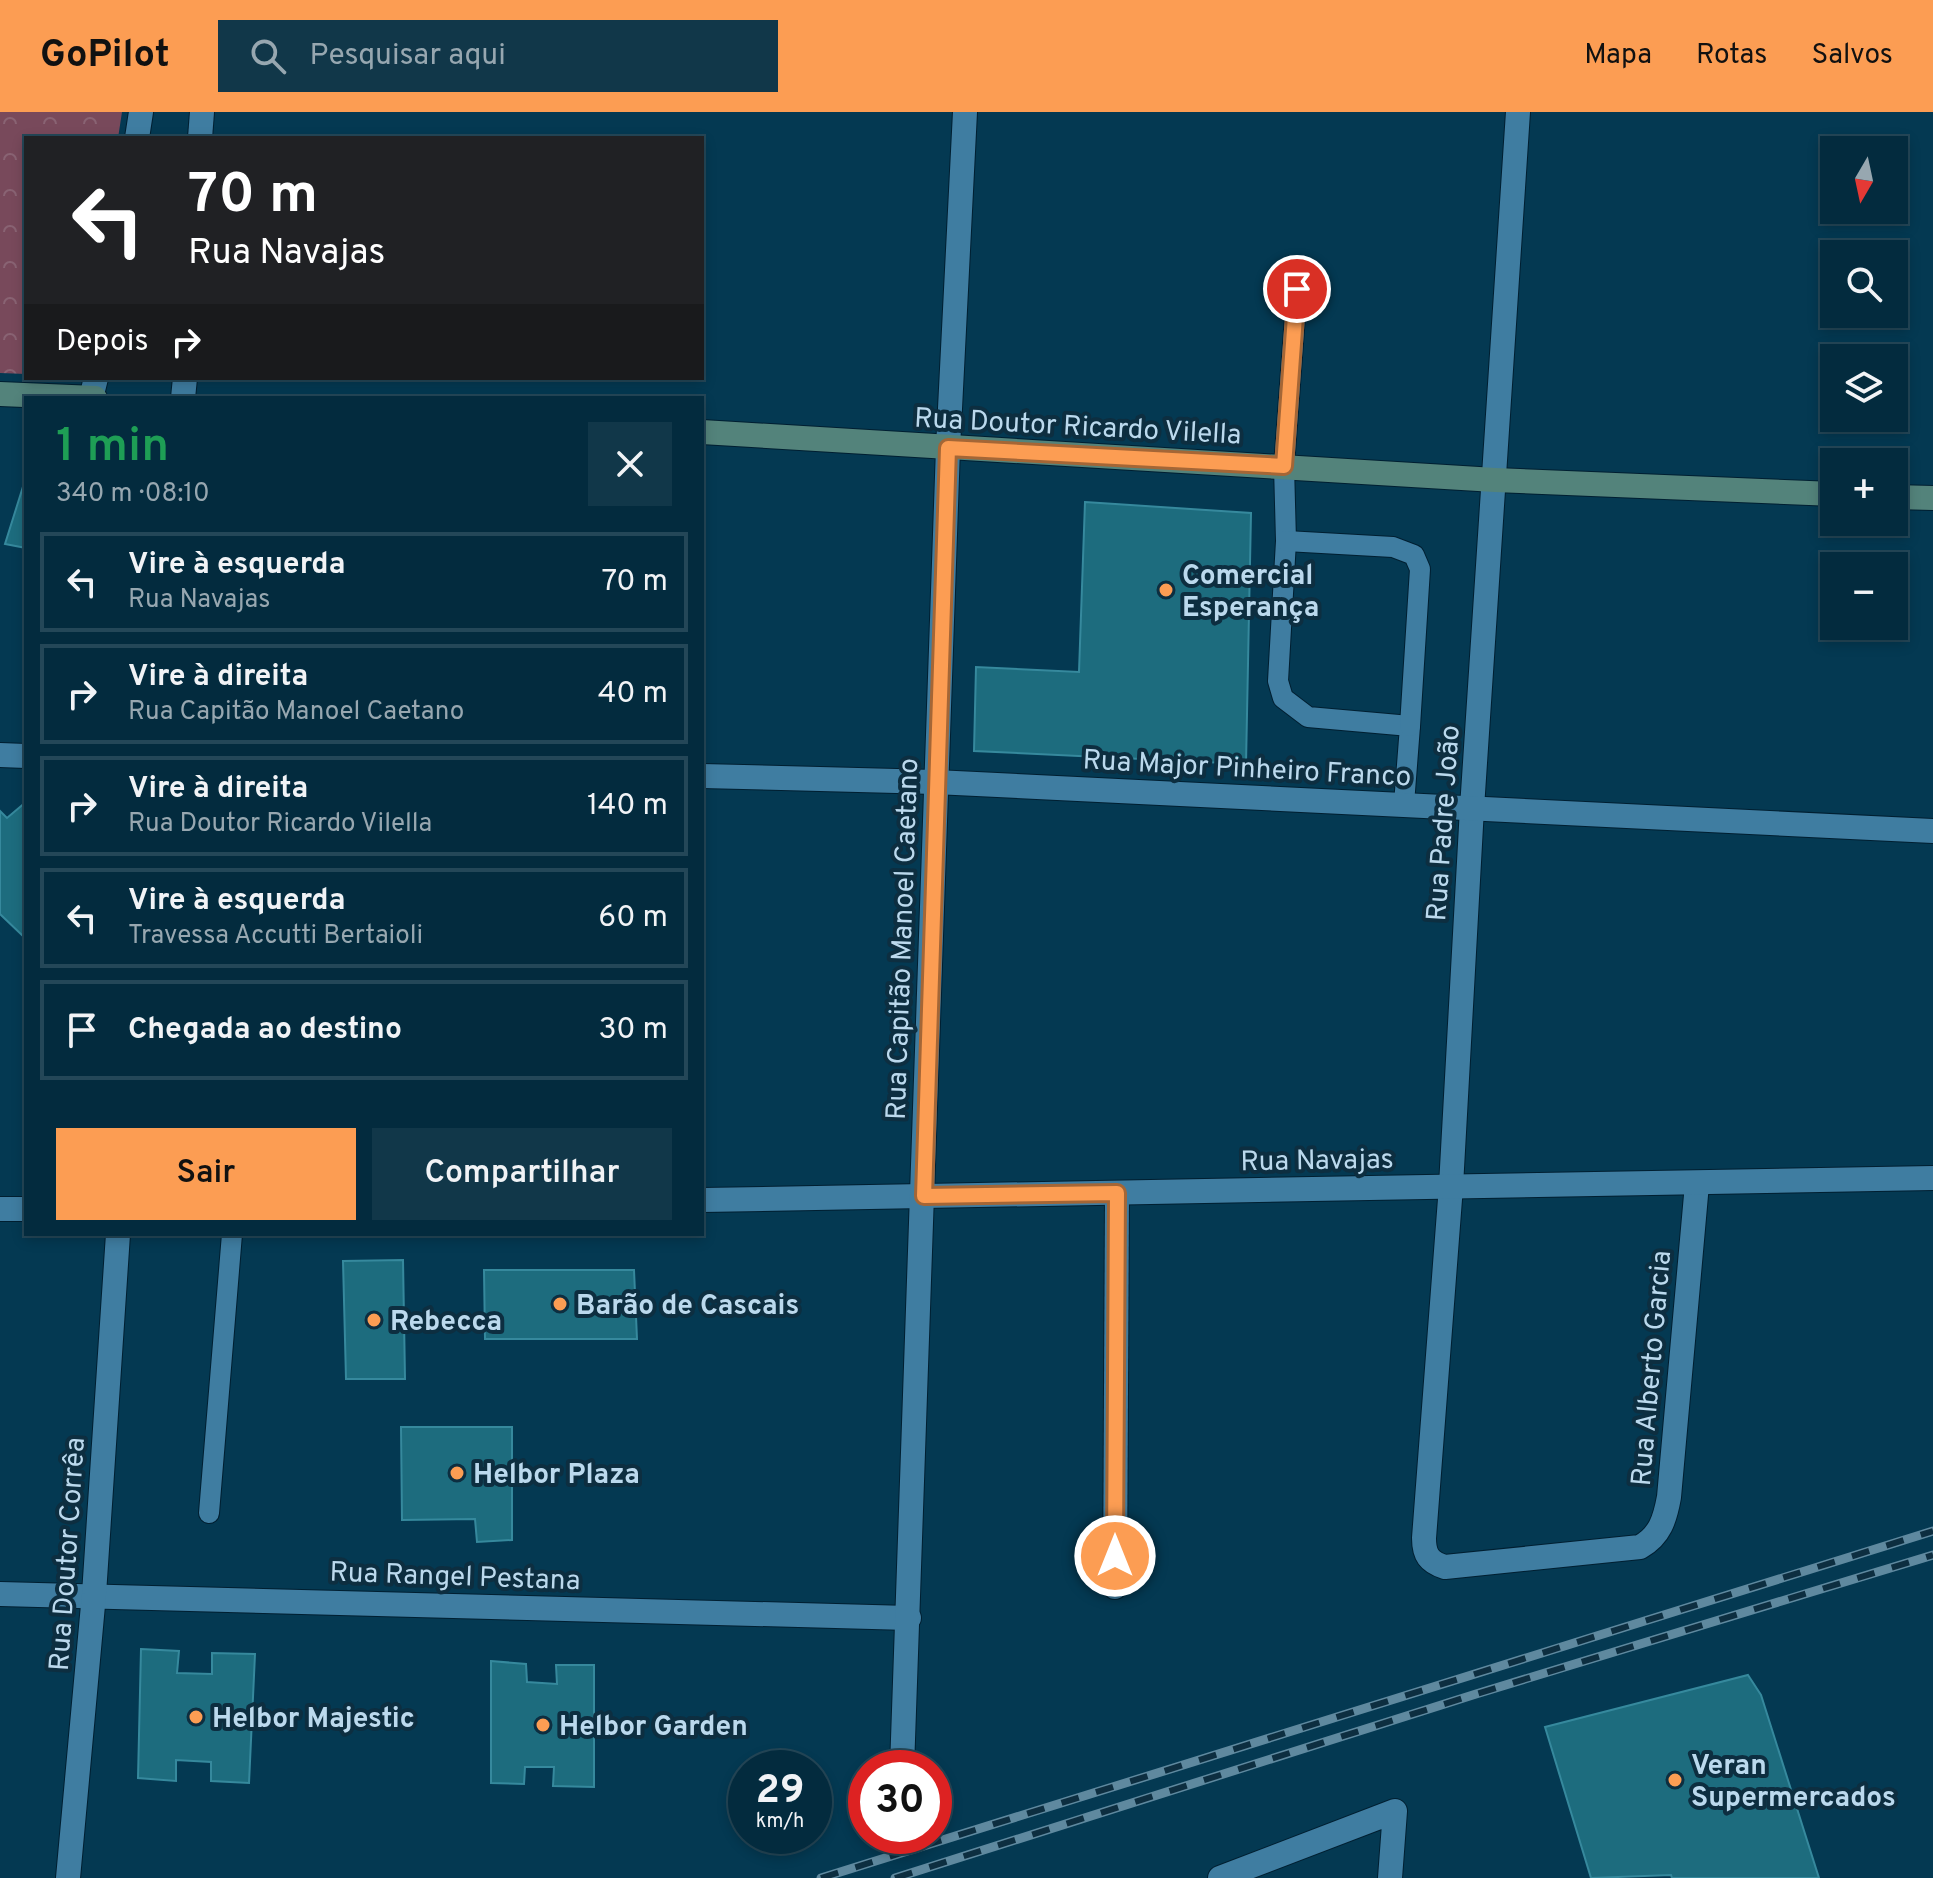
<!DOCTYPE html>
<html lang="pt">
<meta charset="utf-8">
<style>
body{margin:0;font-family:Overpass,sans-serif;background:#113749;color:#f1f3f6;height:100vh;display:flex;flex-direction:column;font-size:30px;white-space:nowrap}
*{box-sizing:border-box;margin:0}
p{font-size:26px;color:#97a7b0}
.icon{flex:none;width:44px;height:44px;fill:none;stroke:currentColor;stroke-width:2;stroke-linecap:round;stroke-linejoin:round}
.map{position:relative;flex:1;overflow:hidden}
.drawer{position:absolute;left:24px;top:284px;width:680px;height:840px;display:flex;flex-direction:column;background:#032b3e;border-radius:0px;box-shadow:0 4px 12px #0003,0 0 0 2px #244758}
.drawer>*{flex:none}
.top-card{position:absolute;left:24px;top:24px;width:680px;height:244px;border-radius:0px;box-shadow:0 4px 12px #0003,0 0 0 2px #244758;background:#202124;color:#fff;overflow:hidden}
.needle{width:52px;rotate:189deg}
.fabs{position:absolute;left:1820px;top:24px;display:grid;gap:16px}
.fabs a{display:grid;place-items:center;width:88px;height:88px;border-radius:0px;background:#032b3e;box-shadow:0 4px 12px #0003,0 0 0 2px #244758;font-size:40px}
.speed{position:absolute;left:728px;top:1638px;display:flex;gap:16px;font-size:40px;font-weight:700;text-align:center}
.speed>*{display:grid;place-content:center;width:104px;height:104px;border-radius:50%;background:#032b3e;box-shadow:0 4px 12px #0003,0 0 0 2px #244758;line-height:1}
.speed small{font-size:20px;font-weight:400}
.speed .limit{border:12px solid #d22;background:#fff;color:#111}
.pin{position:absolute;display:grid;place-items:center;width:68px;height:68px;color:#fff;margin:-34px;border:4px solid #fff;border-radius:50%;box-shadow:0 2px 8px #0007}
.me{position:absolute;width:88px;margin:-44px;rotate:0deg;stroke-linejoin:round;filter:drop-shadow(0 0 6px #0008)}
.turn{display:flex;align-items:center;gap:28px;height:168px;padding:0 32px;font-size:36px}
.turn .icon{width:104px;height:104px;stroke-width:2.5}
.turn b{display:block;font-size:56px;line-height:68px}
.then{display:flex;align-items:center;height:76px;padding:0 32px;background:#0003;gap:16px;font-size:30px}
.round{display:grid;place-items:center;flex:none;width:84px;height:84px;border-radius:0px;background:#113749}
.headline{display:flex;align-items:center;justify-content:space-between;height:136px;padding:0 32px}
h1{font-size:48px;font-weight:600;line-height:60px;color:#1e9e55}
.primary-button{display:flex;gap:16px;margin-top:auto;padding:16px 32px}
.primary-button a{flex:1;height:92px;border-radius:0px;background:#fc9d53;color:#111;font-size:32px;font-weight:600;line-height:92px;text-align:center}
.primary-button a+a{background:#113749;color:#f1f3f6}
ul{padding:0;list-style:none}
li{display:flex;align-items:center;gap:24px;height:100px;margin:0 16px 12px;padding:0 16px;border:4px solid #244758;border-radius:0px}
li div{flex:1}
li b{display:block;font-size:30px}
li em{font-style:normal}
header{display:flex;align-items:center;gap:48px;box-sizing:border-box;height:112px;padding:0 40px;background:#fc9d53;color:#111}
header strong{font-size:38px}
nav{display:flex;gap:44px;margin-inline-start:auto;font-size:28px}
.search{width:560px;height:72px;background:#113749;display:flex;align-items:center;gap:20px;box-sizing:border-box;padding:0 28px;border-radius:0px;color:#97a7b0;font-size:30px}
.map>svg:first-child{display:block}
.park{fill:url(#park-crowns)}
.building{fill:#1d6c7e;stroke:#36899d;stroke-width:2}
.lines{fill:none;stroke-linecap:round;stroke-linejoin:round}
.lane-casing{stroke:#001f31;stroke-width:22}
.street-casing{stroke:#001f31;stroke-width:26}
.secondary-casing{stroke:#001f31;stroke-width:26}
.lane{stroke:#3f7da1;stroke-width:20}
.street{stroke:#3f7da1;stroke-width:24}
.secondary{stroke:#53837b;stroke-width:24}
.rail-casing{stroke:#5f899f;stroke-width:9}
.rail{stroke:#0d2e40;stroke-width:6;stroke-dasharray:18;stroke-linecap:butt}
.route-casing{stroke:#a46636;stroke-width:20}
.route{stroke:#fc9d53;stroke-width:14}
.poi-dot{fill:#fc9d53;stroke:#0d2e40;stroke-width:3}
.labels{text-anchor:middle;stroke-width:8;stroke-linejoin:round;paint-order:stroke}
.street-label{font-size:28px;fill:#bbd9ed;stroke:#0d2e40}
.poi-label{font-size:28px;font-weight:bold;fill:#bbd9ed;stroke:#0d2e40;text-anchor:start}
</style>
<header>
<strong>GoPilot</strong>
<div class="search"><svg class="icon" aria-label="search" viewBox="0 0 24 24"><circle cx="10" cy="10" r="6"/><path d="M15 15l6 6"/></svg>Pesquisar aqui</div>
<nav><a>Mapa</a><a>Rotas</a><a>Salvos</a></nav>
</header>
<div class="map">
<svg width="1933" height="1766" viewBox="0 0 1933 1766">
<defs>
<pattern id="park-crowns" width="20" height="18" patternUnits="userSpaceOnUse" patternTransform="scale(2)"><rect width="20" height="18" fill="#78495b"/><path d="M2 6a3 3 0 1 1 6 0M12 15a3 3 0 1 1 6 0" fill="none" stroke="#896373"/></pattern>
</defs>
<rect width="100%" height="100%" fill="#043952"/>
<polygon class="park" points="0,0 122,0 118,26 26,26 26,262 0,261"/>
<g class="building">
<polygon points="26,365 26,436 5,432"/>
<polygon points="1085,390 1251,401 1246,652 974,639 976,555 1079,560"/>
<polygon points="26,690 26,827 0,802 0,699 7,706"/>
<polygon points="403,1148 405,1267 346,1267 343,1149"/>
<polygon points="484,1158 634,1158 637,1227 485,1227"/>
<polygon points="401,1315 512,1315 512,1428 477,1430 475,1407 402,1408"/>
<polygon points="141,1537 179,1539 177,1561 212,1562 212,1541 255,1542 249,1671 211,1669 211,1650 176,1648 176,1669 138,1666"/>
<polygon points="491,1549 526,1552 527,1570 557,1572 556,1553 594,1553 594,1675 553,1674 554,1655 525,1655 524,1672 491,1671"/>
<polygon points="1748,1563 1761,1583 1819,1766 1672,1766 1671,1763 1591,1766 1545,1615"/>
</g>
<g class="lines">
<g class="lane-casing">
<g id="lane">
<polyline points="1297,177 1284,354 1286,429 1278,569 1283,586 1308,605 1410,614 1404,692"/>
<polyline points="1286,429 1393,435 1414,443 1420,457 1410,614"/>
<polyline points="209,1401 232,1122"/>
</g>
</g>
<g class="street-casing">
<g id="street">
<path d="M 1518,0 L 1472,696 L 1451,1074 L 1424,1426 C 1424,1443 1429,1450 1445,1455 L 1640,1435 C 1660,1424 1665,1407 1669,1385 L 1697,1072"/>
<polyline points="137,26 141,0"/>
<polyline points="200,26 202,0"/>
<polyline points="91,286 96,266"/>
<polyline points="183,286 185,266"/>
<polyline points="0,643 26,644"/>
<polyline points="702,664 935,670 1933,719"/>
<polyline points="702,1088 1933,1066"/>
<polyline points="0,1097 26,1097"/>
<polyline points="1115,1475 1117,1081"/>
<polyline points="0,1482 909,1506"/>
<polyline points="902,1656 948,336 965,0"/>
<polyline points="68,1766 94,1482 118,1122"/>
<polyline points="1220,1766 1395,1699 1390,1766"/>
</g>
</g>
<g class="secondary-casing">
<g id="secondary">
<polyline points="0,282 95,286"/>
<polyline points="702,320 1495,368 1834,382"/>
<polyline points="1894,385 1933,386"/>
</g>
</g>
<use href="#lane" class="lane"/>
<use href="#street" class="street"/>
<use href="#secondary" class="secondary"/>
<g class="rail-casing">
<g id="rail">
<polyline points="821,1766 1933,1419"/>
<polyline points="895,1766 1476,1582 1933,1443"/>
</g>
</g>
<use href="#rail" class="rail"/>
</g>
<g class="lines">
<g class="route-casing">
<polyline id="route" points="1115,1444 1117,1081 924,1084 948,336 1284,354 1297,177"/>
</g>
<use href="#route" class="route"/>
</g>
<g class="poi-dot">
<circle cx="1166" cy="478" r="8"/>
<circle cx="560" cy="1192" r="8"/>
<circle cx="374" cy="1208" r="8"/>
<circle cx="457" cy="1361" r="8"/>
<circle cx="196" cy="1605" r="8"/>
<circle cx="543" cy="1613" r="8"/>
<circle cx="1675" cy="1668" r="8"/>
</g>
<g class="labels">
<g class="street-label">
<text transform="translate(1078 313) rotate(3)" y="10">Rua Doutor Ricardo Vilella</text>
<text transform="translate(1247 655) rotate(3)" y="10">Rua Major Pinheiro Franco</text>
<text transform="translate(1442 711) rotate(-86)" y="10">Rua Padre João</text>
<text transform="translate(901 827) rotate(-88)" y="10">Rua Capitão Manoel Caetano</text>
<text transform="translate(1317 1047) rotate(-1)" y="10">Rua Navajas</text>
<text transform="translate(1650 1256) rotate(-85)" y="10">Rua Alberto Garcia</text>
<text transform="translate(66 1442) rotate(-86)" y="10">Rua Doutor Corrêa</text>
<text transform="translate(455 1463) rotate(2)" y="10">Rua Rangel Pestana</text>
</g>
<g class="poi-label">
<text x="1182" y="472">Comercial<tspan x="1182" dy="32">Esperança</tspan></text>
<text x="576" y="1202">Barão de Cascais</text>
<text x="390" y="1218">Rebecca</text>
<text x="473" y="1371">Helbor Plaza</text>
<text x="212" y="1615">Helbor Majestic</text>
<text x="559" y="1623">Helbor Garden</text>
<text x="1691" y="1662">Veran<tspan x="1691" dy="32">Supermercados</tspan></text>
</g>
</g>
</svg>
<div class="fabs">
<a><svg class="needle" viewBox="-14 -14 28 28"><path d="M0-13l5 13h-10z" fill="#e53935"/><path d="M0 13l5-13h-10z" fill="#97a7b0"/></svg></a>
<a><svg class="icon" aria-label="search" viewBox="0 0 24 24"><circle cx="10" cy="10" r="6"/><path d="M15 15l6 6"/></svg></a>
<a><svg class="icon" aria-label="layers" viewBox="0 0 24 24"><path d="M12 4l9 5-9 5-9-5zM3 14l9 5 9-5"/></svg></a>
<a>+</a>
<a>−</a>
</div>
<div class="speed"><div>29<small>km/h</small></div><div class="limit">30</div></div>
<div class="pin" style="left:1297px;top:177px;background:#d93025"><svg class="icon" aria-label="arrive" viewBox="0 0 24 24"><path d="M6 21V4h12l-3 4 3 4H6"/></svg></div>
<svg class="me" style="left:1115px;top:1444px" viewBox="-20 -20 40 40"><circle r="17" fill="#fc9d53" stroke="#fff" stroke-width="3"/><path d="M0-11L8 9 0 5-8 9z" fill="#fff"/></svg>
<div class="top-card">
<div class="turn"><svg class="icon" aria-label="left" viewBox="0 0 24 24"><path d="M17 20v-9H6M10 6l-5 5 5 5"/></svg><div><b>70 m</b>Rua Navajas</div></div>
<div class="then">Depois<svg class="icon" aria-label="right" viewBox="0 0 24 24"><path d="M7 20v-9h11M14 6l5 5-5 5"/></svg></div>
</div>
<section class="drawer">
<div class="headline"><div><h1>1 min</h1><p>340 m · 08:10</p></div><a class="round"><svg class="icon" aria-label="close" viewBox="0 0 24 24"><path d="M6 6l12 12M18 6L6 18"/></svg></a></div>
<ul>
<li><svg class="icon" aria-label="left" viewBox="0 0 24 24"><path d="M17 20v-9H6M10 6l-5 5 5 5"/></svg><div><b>Vire à esquerda</b><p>Rua Navajas</p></div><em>70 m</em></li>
<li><svg class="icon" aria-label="right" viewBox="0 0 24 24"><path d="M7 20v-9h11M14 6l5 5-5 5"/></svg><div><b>Vire à direita</b><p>Rua Capitão Manoel Caetano</p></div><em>40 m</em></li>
<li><svg class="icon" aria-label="right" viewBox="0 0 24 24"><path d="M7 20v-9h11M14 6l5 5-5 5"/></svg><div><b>Vire à direita</b><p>Rua Doutor Ricardo Vilella</p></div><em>140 m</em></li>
<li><svg class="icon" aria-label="left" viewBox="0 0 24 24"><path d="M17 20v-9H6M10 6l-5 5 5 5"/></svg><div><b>Vire à esquerda</b><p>Travessa Accutti Bertaioli</p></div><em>60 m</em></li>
<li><svg class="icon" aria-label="arrive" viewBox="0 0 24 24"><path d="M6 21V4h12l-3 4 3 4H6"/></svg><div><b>Chegada ao destino</b></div><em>30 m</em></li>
</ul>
<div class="primary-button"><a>Sair</a><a>Compartilhar</a></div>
</section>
</div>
